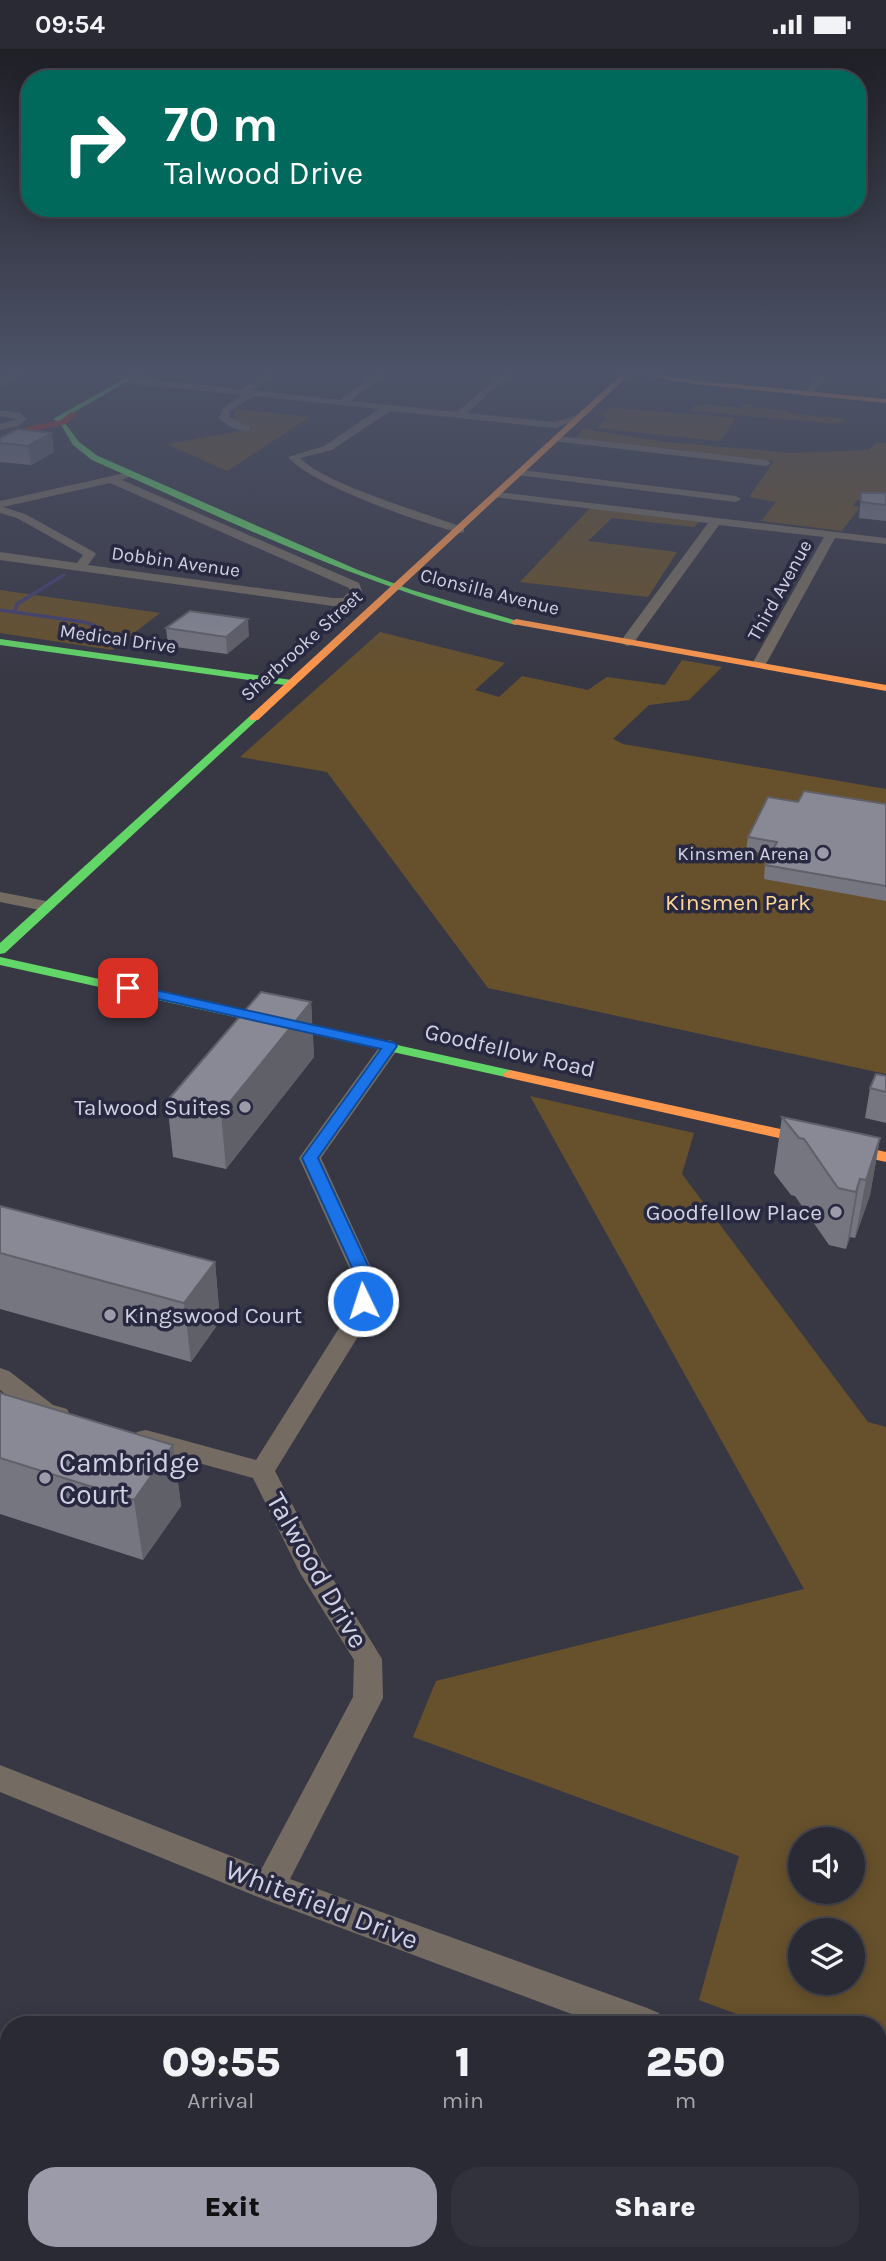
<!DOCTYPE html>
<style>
body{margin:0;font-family:Karla,sans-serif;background:#32323c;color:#f1f3f6;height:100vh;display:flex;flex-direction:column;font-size:26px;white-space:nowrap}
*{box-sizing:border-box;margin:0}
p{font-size:23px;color:#a5a7ac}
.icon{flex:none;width:38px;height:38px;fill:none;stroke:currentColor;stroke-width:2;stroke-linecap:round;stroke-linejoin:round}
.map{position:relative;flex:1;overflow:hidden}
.sheet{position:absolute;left:0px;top:1967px;width:887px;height:245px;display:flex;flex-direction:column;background:#2a2a34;border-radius:28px 28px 0 0;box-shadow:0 4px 18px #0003,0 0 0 2px #46464f}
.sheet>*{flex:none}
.top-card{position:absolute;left:21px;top:21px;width:845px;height:147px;border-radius:28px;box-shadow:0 4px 18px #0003,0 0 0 2px #46464f;background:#00695c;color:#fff;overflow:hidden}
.fabs{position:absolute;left:788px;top:1778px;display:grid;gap:14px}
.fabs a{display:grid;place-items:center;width:77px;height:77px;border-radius:50%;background:#2a2a34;box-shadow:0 4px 18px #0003,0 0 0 2px #46464f;font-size:35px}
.pin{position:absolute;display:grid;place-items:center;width:60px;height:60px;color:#fff;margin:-30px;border-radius:14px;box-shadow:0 4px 10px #0006}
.me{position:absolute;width:77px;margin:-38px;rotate:356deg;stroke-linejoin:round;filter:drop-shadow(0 0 5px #0008)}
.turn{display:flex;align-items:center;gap:24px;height:147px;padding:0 28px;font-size:32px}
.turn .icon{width:91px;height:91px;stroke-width:2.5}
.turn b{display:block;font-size:49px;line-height:60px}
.eta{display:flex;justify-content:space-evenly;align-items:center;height:119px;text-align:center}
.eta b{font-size:42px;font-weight:800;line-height:49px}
.action{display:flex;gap:14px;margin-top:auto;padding:14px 28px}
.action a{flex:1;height:80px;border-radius:28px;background:#9b9baa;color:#111;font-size:28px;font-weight:800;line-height:80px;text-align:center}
.action a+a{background:#32323c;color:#f1f3f6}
.status{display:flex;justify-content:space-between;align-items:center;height:49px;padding:0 35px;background:#2a2a34;direction:ltr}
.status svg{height:19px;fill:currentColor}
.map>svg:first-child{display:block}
.green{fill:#67512c;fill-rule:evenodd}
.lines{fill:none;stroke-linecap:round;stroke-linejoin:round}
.stream{stroke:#43406f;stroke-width:3.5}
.street{fill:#746c62;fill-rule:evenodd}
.fast{fill:#63d668;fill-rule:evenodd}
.slow{fill:#ff974d;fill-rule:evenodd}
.jam{fill:#b3261e;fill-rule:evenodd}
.wall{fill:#767681}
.shaded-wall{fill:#606069}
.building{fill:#898996;stroke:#606069;stroke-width:2}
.route{fill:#1a73e8;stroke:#114b97;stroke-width:2}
.poi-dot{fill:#9b9baa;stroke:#282840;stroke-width:2.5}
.labels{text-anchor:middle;stroke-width:7;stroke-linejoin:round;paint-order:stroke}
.far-street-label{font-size:19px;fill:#d0d1e1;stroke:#282840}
.far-poi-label{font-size:19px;fill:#d0d1e1;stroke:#282840;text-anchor:end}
.park-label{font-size:23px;fill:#fcd798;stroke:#282840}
.street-label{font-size:23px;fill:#d0d1e1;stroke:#282840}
.poi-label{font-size:23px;fill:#d0d1e1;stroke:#282840;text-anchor:end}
.near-poi-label{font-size:28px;fill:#d0d1e1;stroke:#282840;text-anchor:start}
.near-street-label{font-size:28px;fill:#d0d1e1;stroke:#282840}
</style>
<div class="status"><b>09:54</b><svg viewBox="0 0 49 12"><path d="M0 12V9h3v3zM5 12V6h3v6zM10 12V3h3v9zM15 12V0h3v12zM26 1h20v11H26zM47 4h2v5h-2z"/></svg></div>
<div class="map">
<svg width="886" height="2212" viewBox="0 0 886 2212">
<rect width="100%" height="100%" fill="#383845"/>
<g class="green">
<polygon points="706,355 740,359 744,355 752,355 751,358 789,362 788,364 845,370 840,375 690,362 693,357"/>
<polygon points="610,359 615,359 736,369 722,390 717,392 597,379 607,368 601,367"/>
<polygon points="234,360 310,368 227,422 167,395 253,380 234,370"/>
<polygon points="583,380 666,393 792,404 869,401 877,393 886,394 886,454 857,451 853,457 860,458 842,482 761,472 776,453 749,448 774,412 575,390"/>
<polygon points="590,459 700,472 694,478 612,469 588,492 677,503 648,548 520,533"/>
<polygon points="0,541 160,564 112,601 0,584"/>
<polygon points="380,583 505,614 475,641 499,648 522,627 588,641 607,628 665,636 682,611 722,618 689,651 649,656 613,690 623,695 886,740 886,1025 488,939 327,723 240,708"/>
<path d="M 530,1047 L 694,1084 L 682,1125 L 868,1373 L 886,1378 L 886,2020 L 879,2017 L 878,1976 L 766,1976 L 699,1951 L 739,1807 L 413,1688 L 436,1632 L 804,1540 ZM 800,1790 L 852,1790 L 852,1843 L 800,1843 ZM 800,1881 L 852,1881 L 852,1934 L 800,1934 Z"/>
</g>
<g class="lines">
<g class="stream">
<polyline points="0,561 84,573 100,579"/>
<polyline points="14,563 17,555 64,526"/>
</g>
<g class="street">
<polygon points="20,321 30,321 0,337 0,330"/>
<path d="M 272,321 L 282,321 L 252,341 L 340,351 L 382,321 L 392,321 L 350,352 L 457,363 L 506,321 L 515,321 L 467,364 L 555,373 L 578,366 L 583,369 L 555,379 L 390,362 L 332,401 L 300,409 C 328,437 424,463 464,479 L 464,483 L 460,484 C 422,474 311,436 288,408 L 324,397 L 379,360 L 254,347 L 230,362 L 229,368 L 250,378 L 250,382 C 239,383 227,377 219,369 L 223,359 L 242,346 L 125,334 L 120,331 L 125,328 L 241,340 Z"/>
<polygon points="823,321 831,321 812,347 806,347 804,345"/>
<polygon points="0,361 20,364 27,370 18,377 0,381 0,375 16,370 0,367"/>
<polygon points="557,387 766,411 771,414 766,417 553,392 552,390"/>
<polygon points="521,421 736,447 741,450 736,453 517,426 516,424"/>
<path d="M 125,424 L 130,427 L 122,431 L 359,534 L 362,542 L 350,556 L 333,557 L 0,511 L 0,503 L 77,514 L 83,506 L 17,469 L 0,464 L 0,452 ZM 110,434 L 349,539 L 350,541 L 343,549 L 333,549 L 88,516 L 96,505 L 94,503 L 25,465 L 3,458 Z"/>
<polygon points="498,443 886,489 886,495 835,489 766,615 759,619 752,615 824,488 719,476 632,596 627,597 620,593 708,474 494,448 494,444"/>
<polygon points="0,843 51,853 54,857 45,862 0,853"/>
<polygon points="390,991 400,997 321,1109 379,1236 370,1268 275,1422 320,1509 382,1610 383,1649 290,1830 647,1959 659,1964 664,1976 601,1976 258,1848 0,1743 0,1716 262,1819 353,1648 354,1611 300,1524 253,1429 137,1397 133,1390 137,1383 146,1381 256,1411 346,1268 357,1236 299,1109 383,993"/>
<path d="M 0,1319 L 9,1322 L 53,1356 L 67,1360 L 70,1366 L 67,1372 C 41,1380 19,1355 0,1341 Z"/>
<polygon points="878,2043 886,2046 886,2082 878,2079"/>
<polygon points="0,2168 9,2172 9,2203 71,2203 75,2212 21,2212 18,2206 9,2210 0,2206"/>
</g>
<g class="fast">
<path d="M 140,321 L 147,321 L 62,370 L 79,393 L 98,407 L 358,521 L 412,541 L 521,573 L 516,576 C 367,539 231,473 92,411 L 73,396 L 60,374 L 53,370 Z"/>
<polygon points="0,590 292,631 297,634 292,637 0,596"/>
<polygon points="250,667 259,669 5,904 0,905 0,894"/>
<polygon points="0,908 510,1021 517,1025 510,1029 0,916"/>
</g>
<g class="slow">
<polygon points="623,321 693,331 886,350 886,354 693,335 631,324 258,671 250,671 250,667 624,323"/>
<polygon points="516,570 886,636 886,642 513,575 511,573"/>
<polygon points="510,1021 886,1103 886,1113 505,1028 503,1025"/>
</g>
<polygon class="jam" points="71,363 78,365 66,375 32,382 0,398 0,393 27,378 61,371"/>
</g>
<g class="wall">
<polygon points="0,389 54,403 31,416 0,413"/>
<polygon points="861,444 886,444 886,472 859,469"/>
<polygon points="166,579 249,587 227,605 168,597"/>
<polygon points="798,753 886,755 886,852 764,830 765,816 771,806 746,801 748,788"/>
<polygon points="311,953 314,1008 226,1120 173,1108 167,1052"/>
<polygon points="886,1027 886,1074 865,1069 870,1039"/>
<polygon points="782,1068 880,1089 870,1146 855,1189 850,1188 846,1200 829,1196 795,1147 791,1146 774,1124"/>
<polygon points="0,1157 215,1213 220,1272 191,1313 0,1260"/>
<polygon points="0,1344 173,1396 181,1457 143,1511 0,1465"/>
</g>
<g class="shaded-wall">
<polygon points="52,384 54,403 31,416 28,397"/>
<polygon points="248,570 249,587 227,605 226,588"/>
<polygon points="311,953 314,1008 226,1120 221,1064"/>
<polygon points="880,1089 870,1146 855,1189 866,1131"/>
<polygon points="860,1130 850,1188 846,1200 856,1143"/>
<polygon points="215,1213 220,1272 191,1313 184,1254"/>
<polygon points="173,1396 181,1457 143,1511 134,1451"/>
</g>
<g class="building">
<polygon points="18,380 52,384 28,397 0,394 0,389"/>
<polygon points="861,444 886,444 886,456 861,453"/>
<polygon points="190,562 248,570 226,588 166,579"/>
<polygon points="804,742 886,755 886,837 765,816 777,793 748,788 768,748 798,753"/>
<polygon points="261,943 311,953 221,1064 167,1052"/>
<polygon points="876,1025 886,1027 886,1043 870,1039"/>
<polygon points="782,1068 880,1089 866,1131 860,1130 856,1143 838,1139 804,1090 799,1089"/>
<polygon points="0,1157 215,1213 184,1254 0,1204"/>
<polygon points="0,1344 173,1396 134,1451 0,1409"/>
</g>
<linearGradient id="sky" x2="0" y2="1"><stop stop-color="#1f1f26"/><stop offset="0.51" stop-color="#4d5368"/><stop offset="1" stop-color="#4d5368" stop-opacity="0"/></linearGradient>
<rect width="886" height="630" fill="url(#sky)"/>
<polygon class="route" points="128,935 395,994 397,997 318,1109 377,1236 369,1256 363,1258 354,1252 360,1236 302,1109 381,1000 123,942 123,936"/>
<g class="poi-dot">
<circle cx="823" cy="804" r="7"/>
<circle cx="245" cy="1058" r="7"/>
<circle cx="836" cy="1163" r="7"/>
<circle cx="110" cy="1266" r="7"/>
<circle cx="45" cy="1429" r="7"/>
</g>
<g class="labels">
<g class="far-street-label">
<text transform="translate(176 512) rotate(8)" y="7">Dobbin Avenue</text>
<text transform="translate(779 541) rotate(-61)" y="7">Third Avenue</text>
<text transform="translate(490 542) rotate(14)" y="7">Clonsilla Avenue</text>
<text transform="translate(118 589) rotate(8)" y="7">Medical Drive</text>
<text transform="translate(301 596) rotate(-42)" y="7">Sherbrooke Street</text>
</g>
<g class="far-poi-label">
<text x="809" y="811">Kinsmen Arena</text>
</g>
<g class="park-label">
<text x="738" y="861">Kinsmen Park</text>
</g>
<g class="street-label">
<text transform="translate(510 1001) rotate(13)" y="8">Goodfellow Road</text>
</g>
<g class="poi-label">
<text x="231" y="1066">Talwood Suites</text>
<text x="822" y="1171">Goodfellow Place</text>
<text x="124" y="1274" text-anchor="start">Kingswood Court</text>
</g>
<g class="near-poi-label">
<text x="59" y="1423">Cambridge<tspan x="59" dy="32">Court</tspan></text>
</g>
<g class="near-street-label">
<text transform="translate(318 1521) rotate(60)" y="10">Talwood Drive</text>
<text transform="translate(322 1855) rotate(21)" y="10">Whitefield Drive</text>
</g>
</g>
</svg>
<div class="fabs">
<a><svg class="icon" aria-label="sound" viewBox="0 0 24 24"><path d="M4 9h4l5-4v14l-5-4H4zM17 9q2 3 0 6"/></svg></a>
<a><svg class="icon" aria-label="layers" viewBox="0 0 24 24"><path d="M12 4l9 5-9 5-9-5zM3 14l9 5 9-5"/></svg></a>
</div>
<div class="pin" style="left:128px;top:939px;background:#d93025"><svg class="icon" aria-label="arrive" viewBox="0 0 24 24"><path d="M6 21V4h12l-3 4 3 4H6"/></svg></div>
<svg class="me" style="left:363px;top:1252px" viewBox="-20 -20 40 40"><circle r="17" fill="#1a73e8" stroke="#fff" stroke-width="3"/><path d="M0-11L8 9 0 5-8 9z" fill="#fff"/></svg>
<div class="top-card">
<div class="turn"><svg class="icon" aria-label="right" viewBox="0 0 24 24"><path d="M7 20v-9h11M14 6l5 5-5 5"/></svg><div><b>70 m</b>Talwood Drive</div></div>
</div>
<section class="sheet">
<div class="eta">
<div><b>09:55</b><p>Arrival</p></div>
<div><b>1</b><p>min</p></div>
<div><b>250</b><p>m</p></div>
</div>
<div class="action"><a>Exit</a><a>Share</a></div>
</section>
</div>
